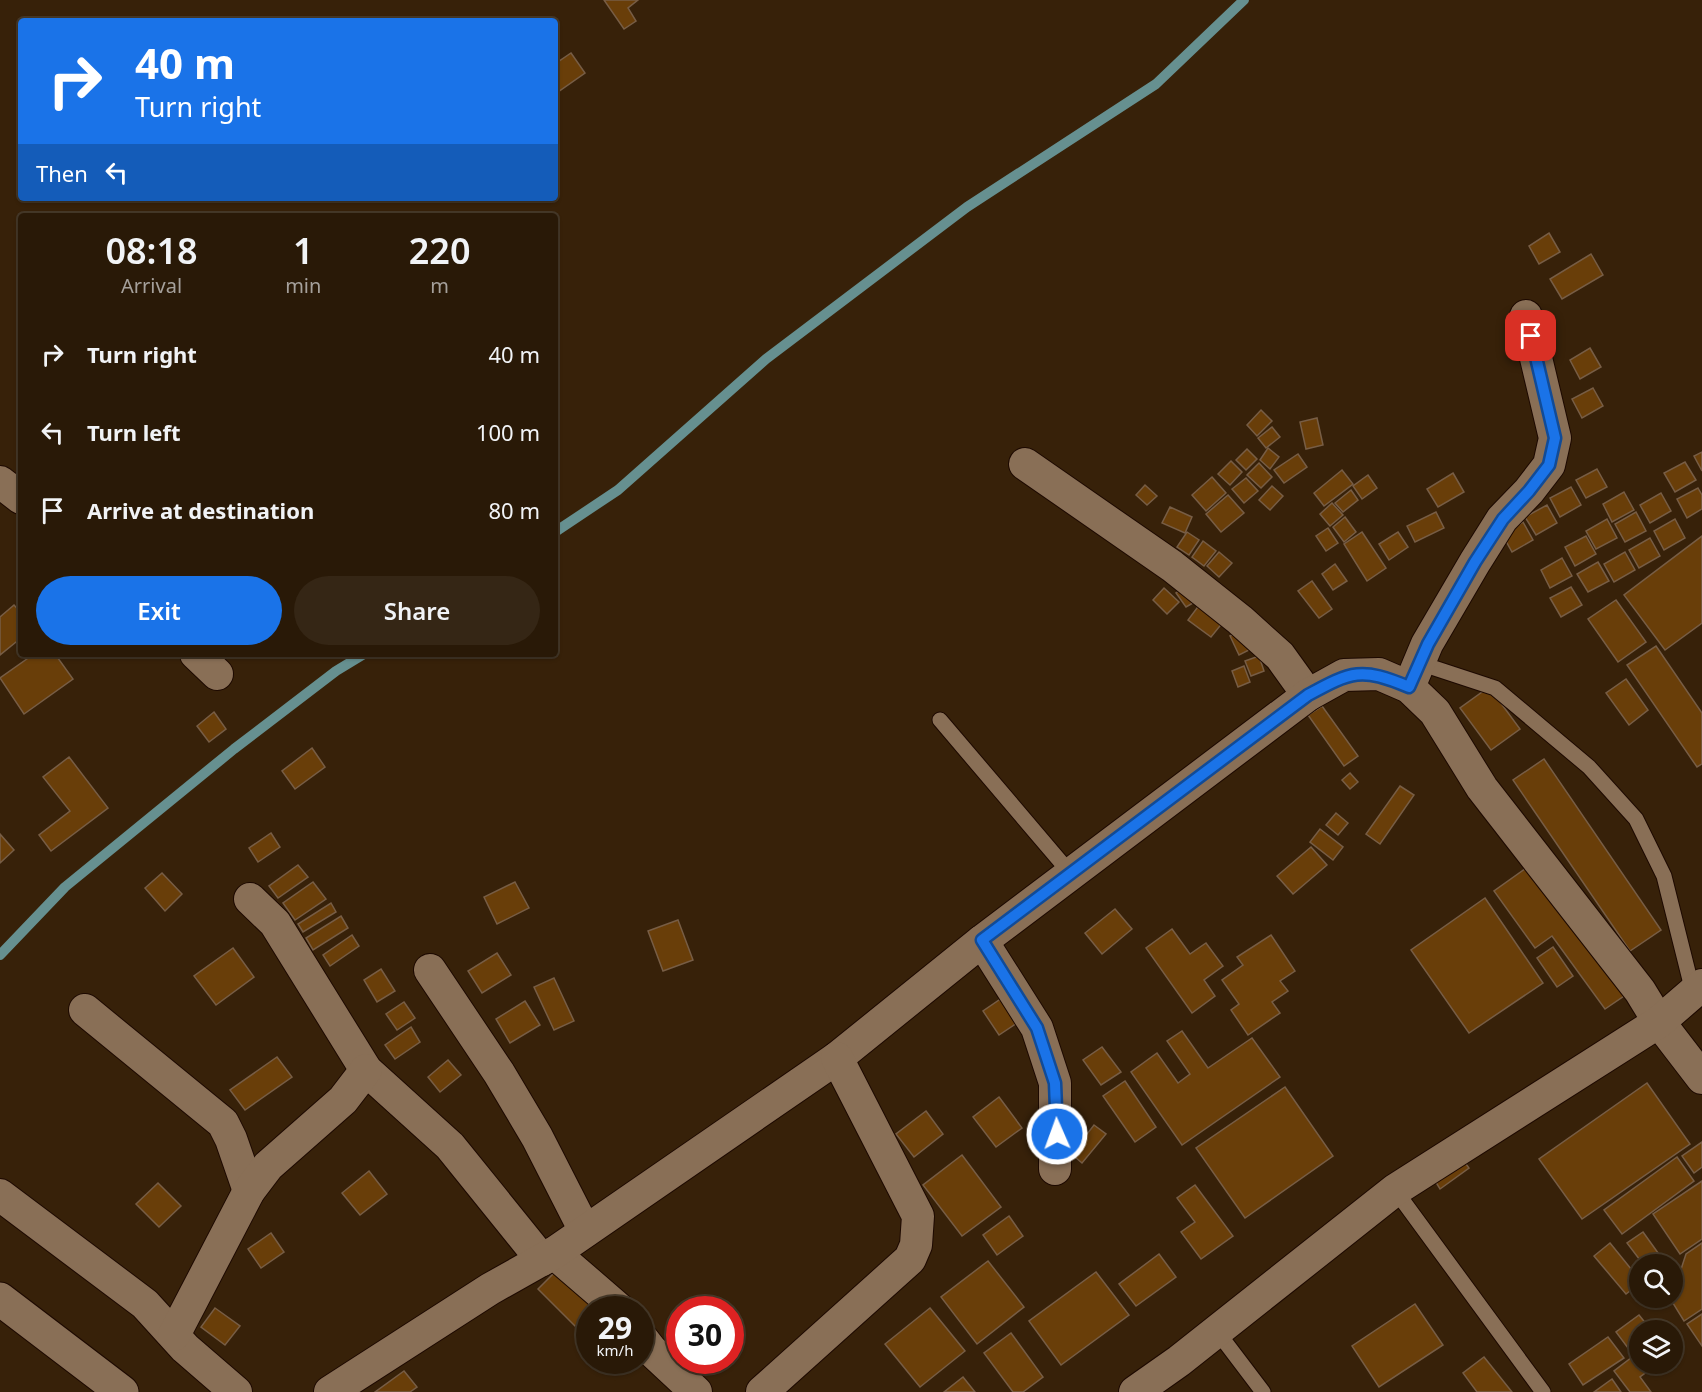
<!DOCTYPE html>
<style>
body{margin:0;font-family:"Noto Sans",sans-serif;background:#352615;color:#f1f3f6;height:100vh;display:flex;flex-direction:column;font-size:22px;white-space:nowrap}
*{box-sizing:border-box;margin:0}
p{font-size:20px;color:#a5a09b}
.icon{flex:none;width:33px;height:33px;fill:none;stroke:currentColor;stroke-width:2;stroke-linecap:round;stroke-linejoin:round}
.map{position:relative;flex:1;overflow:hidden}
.sheet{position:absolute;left:18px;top:213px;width:540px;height:444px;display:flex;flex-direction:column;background:#291907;border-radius:6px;box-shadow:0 2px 4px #0004,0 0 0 2px #453828}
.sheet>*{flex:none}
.guide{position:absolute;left:18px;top:18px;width:540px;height:183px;border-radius:6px;box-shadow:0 2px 4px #0004,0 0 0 2px #453828;background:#1a73e8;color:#fff;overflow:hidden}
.tools{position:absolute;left:1629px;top:1254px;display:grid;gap:12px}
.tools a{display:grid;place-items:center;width:54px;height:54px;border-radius:50%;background:#291907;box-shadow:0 2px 4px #0004,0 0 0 2px #453828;font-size:30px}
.speed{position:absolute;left:576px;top:1296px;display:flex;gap:12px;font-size:30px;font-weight:700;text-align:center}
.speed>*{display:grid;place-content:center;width:78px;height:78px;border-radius:50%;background:#291907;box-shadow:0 2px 4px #0004,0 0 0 2px #453828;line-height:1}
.speed small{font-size:15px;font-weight:400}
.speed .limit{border:9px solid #d22;background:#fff;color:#111}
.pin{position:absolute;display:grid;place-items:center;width:51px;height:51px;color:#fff;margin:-26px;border-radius:12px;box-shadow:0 3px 9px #0006}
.me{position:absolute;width:66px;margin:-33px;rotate:358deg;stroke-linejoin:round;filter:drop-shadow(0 0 4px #0008)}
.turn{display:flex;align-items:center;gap:21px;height:126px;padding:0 18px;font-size:27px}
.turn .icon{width:78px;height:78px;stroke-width:2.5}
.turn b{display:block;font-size:42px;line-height:51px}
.then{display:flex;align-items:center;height:57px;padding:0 18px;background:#0003;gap:12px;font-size:22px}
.eta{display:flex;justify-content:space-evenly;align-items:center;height:102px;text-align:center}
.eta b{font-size:36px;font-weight:600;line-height:42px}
.primary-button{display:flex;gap:12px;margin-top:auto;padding:12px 18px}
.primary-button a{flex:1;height:69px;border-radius:36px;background:#1a73e8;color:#fff;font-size:24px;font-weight:600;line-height:69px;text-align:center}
.primary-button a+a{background:#352615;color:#f1f3f6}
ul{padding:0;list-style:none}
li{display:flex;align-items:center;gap:18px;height:78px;padding:0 18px}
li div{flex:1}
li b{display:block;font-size:22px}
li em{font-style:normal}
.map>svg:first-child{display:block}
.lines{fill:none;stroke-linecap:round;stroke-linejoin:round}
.stream{stroke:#669090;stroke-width:10}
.building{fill:#693e09;stroke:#775d45;stroke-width:1.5}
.lane-casing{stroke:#1d0900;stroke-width:17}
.street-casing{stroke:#1d0900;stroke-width:34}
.secondary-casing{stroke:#1d0900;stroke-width:35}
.lane{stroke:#896f56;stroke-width:15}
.street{stroke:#896f56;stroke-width:32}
.secondary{stroke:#896f56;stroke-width:33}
.route-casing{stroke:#114b97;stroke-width:15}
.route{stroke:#1a73e8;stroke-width:10}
</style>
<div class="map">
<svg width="1702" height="1392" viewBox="0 0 1702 1392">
<rect width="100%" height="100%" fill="#372109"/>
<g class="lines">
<g class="stream">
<polyline points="555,532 618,490 766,359 967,207 1156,84 1244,0"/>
<polyline points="0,955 65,887 234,749 336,671 364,654"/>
</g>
</g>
<g class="building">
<polygon points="604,0 638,0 628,8 636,21 624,29"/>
<polygon points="571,53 585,73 555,94 555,64"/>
<polygon points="1549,233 1560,252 1539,264 1529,246"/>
<polygon points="1591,254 1603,275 1562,299 1550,279"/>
<polygon points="1590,348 1601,367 1580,379 1570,360"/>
<polygon points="1593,388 1603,406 1582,418 1572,399"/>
<polygon points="1261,410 1272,421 1257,436 1247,425"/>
<polygon points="1317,418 1323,445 1306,449 1300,422"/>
<polygon points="1272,427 1280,437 1266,448 1258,438"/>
<polygon points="1268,448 1279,457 1270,469 1260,460"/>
<polygon points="1247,449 1257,459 1246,470 1236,460"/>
<polygon points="1702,452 1702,471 1694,456"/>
<polygon points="1298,454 1307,467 1284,483 1274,470"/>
<polygon points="1231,461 1242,472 1230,485 1218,474"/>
<polygon points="1685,462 1696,480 1675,492 1664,473"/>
<polygon points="1259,463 1272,477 1261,488 1247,475"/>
<polygon points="1597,469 1607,487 1586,498 1576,480"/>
<polygon points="1342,470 1353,484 1324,506 1314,493"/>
<polygon points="1453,473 1464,492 1438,507 1427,489"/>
<polygon points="1368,475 1377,488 1362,499 1353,486"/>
<polygon points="1212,477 1226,493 1206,511 1192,495"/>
<polygon points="1246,478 1258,491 1244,503 1232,489"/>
<polygon points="1145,485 1157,496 1147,505 1136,495"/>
<polygon points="1272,486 1283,496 1270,510 1259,500"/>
<polygon points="1571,487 1581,505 1560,517 1550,498"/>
<polygon points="1698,488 1702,495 1702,509 1687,518 1677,499"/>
<polygon points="1351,490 1358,500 1343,512 1335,503"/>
<polygon points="1624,492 1634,510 1612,522 1603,504"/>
<polygon points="1661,493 1671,511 1650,523 1640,505"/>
<polygon points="1228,495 1244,513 1221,532 1206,514"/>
<polygon points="1332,503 1343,515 1330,526 1320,514"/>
<polygon points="1547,505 1557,523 1536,535 1525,517"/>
<polygon points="1170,507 1192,517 1185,533 1162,523"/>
<polygon points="1436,512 1444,528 1415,542 1407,526"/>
<polygon points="1636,512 1646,531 1625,542 1615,524"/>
<polygon points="1345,517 1356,532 1344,542 1333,527"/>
<polygon points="1607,519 1617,538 1596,549 1586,531"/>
<polygon points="1675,519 1685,538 1664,550 1654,531"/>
<polygon points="1523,522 1533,540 1512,552 1502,534"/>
<polygon points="1328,528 1338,543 1326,551 1316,536"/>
<polygon points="1187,532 1199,540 1189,555 1177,547"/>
<polygon points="1362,532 1386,568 1367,581 1344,544"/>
<polygon points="1398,532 1408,547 1389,560 1379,544"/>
<polygon points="1586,536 1596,554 1575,566 1565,547"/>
<polygon points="1702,536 1702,623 1665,650 1624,595"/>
<polygon points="1650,538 1660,556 1639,568 1629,550"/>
<polygon points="1203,541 1216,551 1204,566 1192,557"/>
<polygon points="1219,552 1232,563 1219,577 1207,566"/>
<polygon points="1625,552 1635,570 1614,582 1604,564"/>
<polygon points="1562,558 1572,576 1550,588 1541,570"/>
<polygon points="1598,562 1609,581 1588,592 1577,574"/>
<polygon points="1335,564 1347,581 1333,590 1322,574"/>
<polygon points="1312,581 1332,609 1319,618 1298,591"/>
<polygon points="1190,583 1200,599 1186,607 1176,593"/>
<polygon points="1571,587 1582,605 1561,617 1550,598"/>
<polygon points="1164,588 1179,602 1167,614 1153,600"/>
<polygon points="1616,600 1646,642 1618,662 1588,619"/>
<polygon points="1200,604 1224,621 1211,637 1188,620"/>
<polygon points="14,605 21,613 21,638 0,655 0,617"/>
<polygon points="1246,629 1255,647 1239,655 1230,636"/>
<polygon points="1656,646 1702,713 1702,764 1697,767 1627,665"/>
<polygon points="34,654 55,654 73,679 24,714 0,678"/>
<polygon points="1259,656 1264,671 1251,676 1245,661"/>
<polygon points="1244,666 1250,682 1238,687 1232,671"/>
<polygon points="1626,679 1648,710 1629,725 1606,693"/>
<polygon points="1489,687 1520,729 1491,750 1460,708"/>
<polygon points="1322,706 1358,756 1344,766 1308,715"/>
<polygon points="214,712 226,729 209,742 197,726"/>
<polygon points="312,748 325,767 295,789 282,771"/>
<polygon points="69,757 108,808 51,851 39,835 70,811 43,777"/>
<polygon points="1544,759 1661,930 1630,951 1513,780"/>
<polygon points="1350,773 1358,782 1350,789 1342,780"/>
<polygon points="1400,786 1414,795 1380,844 1366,834"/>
<polygon points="1336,813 1348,823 1338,835 1326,825"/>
<polygon points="1320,829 1343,847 1333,860 1310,842"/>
<polygon points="271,833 280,847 258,862 249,848"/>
<polygon points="0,834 14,850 0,863"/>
<polygon points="1311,847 1327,865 1293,894 1277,876"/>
<polygon points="298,865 308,877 278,898 269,886"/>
<polygon points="1529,866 1624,996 1605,1009 1552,936 1535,948 1494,891"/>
<polygon points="162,873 182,894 165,911 145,888"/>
<polygon points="313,882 326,899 295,920 283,903"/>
<polygon points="515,882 529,908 497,924 484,897"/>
<polygon points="1485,898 1543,983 1469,1033 1411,950"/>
<polygon points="331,903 336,912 303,932 298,924"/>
<polygon points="1115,909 1132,929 1102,954 1085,933"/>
<polygon points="341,916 348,928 313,950 306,938"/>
<polygon points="678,920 693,960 663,971 648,931"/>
<polygon points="1172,929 1190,954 1206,943 1223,966 1204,980 1215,996 1192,1013 1146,948"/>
<polygon points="352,935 359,946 330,966 323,955"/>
<polygon points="1271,935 1295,971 1280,981 1288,991 1272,1002 1280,1013 1248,1035 1231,1010 1239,1004 1222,980 1243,965 1237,957"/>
<polygon points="1553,947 1573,976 1557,987 1537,958"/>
<polygon points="233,948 254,977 216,1005 194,976"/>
<polygon points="497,953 511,975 482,993 468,971"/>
<polygon points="381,969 395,991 377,1002 364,980"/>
<polygon points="554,978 574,1021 554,1030 534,987"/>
<polygon points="1002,998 1020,1021 999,1035 983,1011"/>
<polygon points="525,1001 540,1025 510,1043 496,1019"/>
<polygon points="404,1002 415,1018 397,1030 386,1014"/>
<polygon points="411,1027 420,1042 395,1059 385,1045"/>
<polygon points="1182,1031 1208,1068 1252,1038 1280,1077 1182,1145 1131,1072 1157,1053 1178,1083 1190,1074 1167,1041"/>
<polygon points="1102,1047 1121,1072 1101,1085 1083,1060"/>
<polygon points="277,1057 292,1077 245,1110 230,1090"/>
<polygon points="448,1060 461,1075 440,1092 428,1077"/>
<polygon points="1125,1081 1156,1127 1135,1142 1103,1096"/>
<polygon points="1647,1083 1690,1144 1582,1219 1539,1159"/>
<polygon points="1285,1087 1333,1156 1245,1218 1196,1148"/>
<polygon points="999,1097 1022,1128 996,1147 973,1117"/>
<polygon points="926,1111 943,1134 914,1157 896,1134"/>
<polygon points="1094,1125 1106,1134 1082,1163 1061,1145 1074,1130 1084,1138"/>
<polygon points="1702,1142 1702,1167 1694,1173 1682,1156"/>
<polygon points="1457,1152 1469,1168 1440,1189 1429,1171"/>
<polygon points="962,1155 1001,1207 962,1236 923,1185"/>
<polygon points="1677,1157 1694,1181 1622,1234 1604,1210"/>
<polygon points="369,1171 387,1194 360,1215 342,1193"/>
<polygon points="1702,1181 1702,1239 1680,1254 1653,1214"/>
<polygon points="158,1183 181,1206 159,1227 136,1204"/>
<polygon points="1195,1185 1233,1236 1201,1259 1181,1232 1195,1222 1177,1198"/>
<polygon points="1009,1216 1023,1236 997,1255 983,1235"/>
<polygon points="1643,1232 1666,1264 1643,1264 1627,1243"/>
<polygon points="271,1233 284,1252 261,1268 248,1249"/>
<polygon points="1610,1243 1640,1280 1640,1283 1626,1294 1594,1256"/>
<polygon points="1702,1243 1702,1309 1684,1321 1671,1300 1686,1254"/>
<polygon points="1159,1254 1176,1277 1136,1306 1119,1284"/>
<polygon points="988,1261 1024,1307 977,1344 941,1297"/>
<polygon points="558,1269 599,1310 590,1310 590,1341 538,1289"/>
<polygon points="1096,1272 1129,1315 1061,1365 1029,1321"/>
<polygon points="1415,1304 1443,1345 1379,1387 1352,1346"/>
<polygon points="215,1308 240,1326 225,1345 201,1327"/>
<polygon points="930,1308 965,1351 920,1387 885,1344"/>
<polygon points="1702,1314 1702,1346 1687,1324"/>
<polygon points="1639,1315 1651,1330 1640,1330 1640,1346 1631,1352 1616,1332"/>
<polygon points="1011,1333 1043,1377 1023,1392 1013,1392 984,1353"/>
<polygon points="1608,1337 1624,1358 1583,1385 1569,1364"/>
<polygon points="1640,1351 1640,1364 1656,1365 1640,1377 1651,1392 1630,1392 1614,1371"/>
<polygon points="1484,1357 1512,1392 1477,1392 1463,1373"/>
<polygon points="404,1371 417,1387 410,1392 375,1392"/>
<polygon points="963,1377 975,1392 944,1392"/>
<polygon points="1612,1379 1621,1392 1594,1392"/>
</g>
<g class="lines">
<g class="lane-casing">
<g id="lane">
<polyline points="1419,663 1495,688 1589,767 1636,819 1664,876 1693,992"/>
<polyline points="940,720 1071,874"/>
<polyline points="1395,1190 1543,1392"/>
<polyline points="1216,1330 1263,1392"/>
</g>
</g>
<g class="street-casing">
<g id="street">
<polyline points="1025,464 1172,566 1240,620 1280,656 1308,695"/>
<polyline points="0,482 21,498"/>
<polyline points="196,654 217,674"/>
<polyline points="1409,687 1427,644 1475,562 1502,519 1529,491 1549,465 1555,438 1526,316"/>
<polyline points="250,899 275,923 366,1070 450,1146 542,1260"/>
<polyline points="982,941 1037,1028 1055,1083 1055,1169"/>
<polyline points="430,970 499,1073 537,1137 585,1231"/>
<polyline points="85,1010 223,1123 231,1139 249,1191"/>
<polyline points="0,1195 145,1304 185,1348 236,1392"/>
<polyline points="554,1253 620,1310"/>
<polyline points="174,1335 249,1191 268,1166 343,1100 366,1070"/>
<polyline points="640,1336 651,1350 696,1392"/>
<polyline points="330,1392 490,1289 554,1253 837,1058 982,941 1308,695 1344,675 1379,674 1409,687 1435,712 1482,788 1640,991 1659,1022 1702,1078"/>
<polyline points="762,1392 910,1259 916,1245 918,1216 837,1058"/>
<polyline points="1135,1392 1179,1361 1395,1190 1659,1022 1702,985"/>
</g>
</g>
<g class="secondary-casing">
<polyline id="secondary" points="0,1299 122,1392"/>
</g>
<use href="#lane" class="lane"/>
<use href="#street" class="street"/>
<use href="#secondary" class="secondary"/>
</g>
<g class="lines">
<g class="route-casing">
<path id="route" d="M 1057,1134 L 1055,1083 L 1037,1028 L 982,940 L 1308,695 C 1352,671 1361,667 1409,687 L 1428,644 L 1475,562 L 1503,519 L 1529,491 L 1549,465 L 1555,438 L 1531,336"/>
</g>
<use href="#route" class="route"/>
</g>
</svg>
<div class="tools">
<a><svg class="icon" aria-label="search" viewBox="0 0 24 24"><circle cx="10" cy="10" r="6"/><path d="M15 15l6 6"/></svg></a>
<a><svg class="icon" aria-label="layers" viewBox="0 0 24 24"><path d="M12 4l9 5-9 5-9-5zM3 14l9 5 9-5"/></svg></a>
</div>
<div class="speed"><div>29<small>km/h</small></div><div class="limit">30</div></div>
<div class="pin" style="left:1531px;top:336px;background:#d93025"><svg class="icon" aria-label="arrive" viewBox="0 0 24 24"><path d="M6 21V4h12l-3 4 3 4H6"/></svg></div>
<svg class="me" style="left:1057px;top:1134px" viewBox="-20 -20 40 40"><circle r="17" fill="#1a73e8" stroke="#fff" stroke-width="3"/><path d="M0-11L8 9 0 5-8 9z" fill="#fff"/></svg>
<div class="guide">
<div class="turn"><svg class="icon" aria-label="right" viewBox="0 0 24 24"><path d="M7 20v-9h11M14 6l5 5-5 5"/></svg><div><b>40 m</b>Turn right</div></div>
<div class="then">Then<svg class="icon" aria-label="left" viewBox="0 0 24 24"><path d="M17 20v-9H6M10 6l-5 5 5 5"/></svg></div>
</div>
<section class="sheet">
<div class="eta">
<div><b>08:18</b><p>Arrival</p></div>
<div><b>1</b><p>min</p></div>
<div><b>220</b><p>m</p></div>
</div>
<ul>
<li><svg class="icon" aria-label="right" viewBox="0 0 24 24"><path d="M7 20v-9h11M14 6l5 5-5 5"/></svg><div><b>Turn right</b></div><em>40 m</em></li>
<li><svg class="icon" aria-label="left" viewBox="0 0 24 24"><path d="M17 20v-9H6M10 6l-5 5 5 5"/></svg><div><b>Turn left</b></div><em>100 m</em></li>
<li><svg class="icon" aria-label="arrive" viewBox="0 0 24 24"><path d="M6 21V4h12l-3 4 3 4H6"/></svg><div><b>Arrive at destination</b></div><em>80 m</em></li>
</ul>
<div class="primary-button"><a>Exit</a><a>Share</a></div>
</section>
</div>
